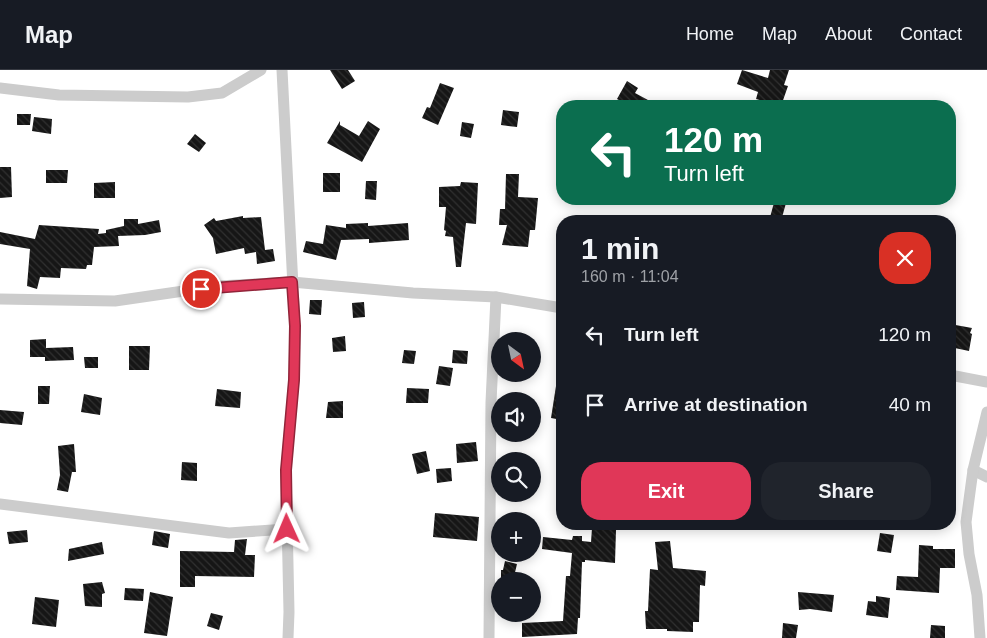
<!DOCTYPE html>
<meta charset="utf-8">
<style>
body{margin:0;font-family:Helvetica,sans-serif;background:#20242c;color:#f1f3f6;height:100vh;display:flex;flex-direction:column;font-size:19px;white-space:nowrap}
*{box-sizing:border-box;margin:0}
p{font-size:16px;color:#9ea1a6}
.icon{flex:none;width:28px;height:28px;fill:none;stroke:currentColor;stroke-width:2;stroke-linecap:round;stroke-linejoin:round}
.map{position:relative;flex:1;overflow:hidden}
.drawer{position:absolute;left:556px;top:145px;width:400px;height:315px;display:flex;flex-direction:column;background:#171b24;border-radius:20px;box-shadow:0 2px 12px #0003}
.drawer>*{flex:none}
.hud{position:absolute;left:556px;top:30px;width:400px;height:105px;border-radius:20px;box-shadow:0 2px 12px #0003;background:#0b6e4f;color:#fff;overflow:hidden}
.needle{width:32px;rotate:147deg}
.fabs{position:absolute;left:491px;top:262px;display:grid;gap:10px}
.fabs a{display:grid;place-items:center;width:50px;height:50px;border-radius:50%;background:#171b24;box-shadow:0 2px 12px #0003;font-size:25px}
.pin{position:absolute;display:grid;place-items:center;width:42px;height:42px;color:#fff;margin:-21px;border:2px solid #fff;border-radius:50%;box-shadow:0 1px 5px #0007}
.me{position:absolute;width:55px;margin:-28px;rotate:359deg;stroke-linejoin:round;filter:drop-shadow(0 0 4px #0008)}
.turn{display:flex;align-items:center;gap:18px;height:105px;padding:0 25px;font-size:22px}
.turn .icon{width:65px;height:65px;stroke-width:2.5}
.turn b{display:block;font-size:35px;line-height:42px}
.round{display:grid;place-items:center;flex:none;width:52px;height:52px;border-radius:20px;background:#20242c}
.overview{display:flex;align-items:center;justify-content:space-between;height:85px;padding:0 25px}
h1{font-size:30px;font-weight:600;line-height:38px}
.cta{display:flex;gap:10px;margin-top:auto;padding:10px 25px}
.cta a{flex:1;height:58px;border-radius:20px;background:#e03758;color:#fff;font-size:20px;font-weight:600;line-height:58px;text-align:center}
.cta a+a{background:#20242c;color:#f1f3f6}
ul{padding:0;list-style:none}
li{display:flex;align-items:center;gap:15px;height:70px;padding:0 25px}
li div{flex:1}
li b{display:block;font-size:19px}
li em{font-style:normal}
header{display:flex;align-items:center;gap:30px;box-sizing:border-box;height:70px;padding:0 25px;background:#171b24;border-bottom:1px solid #363941}
header strong{font-size:24px}
nav{display:flex;gap:28px;margin-inline-start:auto;font-size:18px}
.map>svg:first-child{display:block}
.building{fill:url(#building-back-hatch)}
.lines{fill:none;stroke-linecap:round;stroke-linejoin:round}
.minor{stroke:#ccc;stroke-width:11}
.route-casing{stroke:#922439;stroke-width:12}
.route{stroke:#e03758;stroke-width:9}
</style>
<header>
<strong>Map</strong>
<nav><a>Home</a><a>Map</a><a>About</a><a>Contact</a></nav>
</header>
<div class="map">
<svg width="987" height="568" viewBox="0 0 987 568">
<defs>
<pattern id="building-back-hatch" width="6" height="6" patternUnits="userSpaceOnUse" patternTransform="scale(1.25)"><rect width="6" height="6" fill="#161616"/><path d="M-1 5l2 2M0 0l6 6M5-1l2 2" fill="none" stroke="#303030"/></pattern>
</defs>
<rect width="100%" height="100%" fill="#fff"/>
<g class="building">
<polygon points="330,0 348,0 355,11 342,19"/>
<polygon points="742,0 768,8 770,0 789,0 784,15 788,16 781,36 756,29 758,22 737,14"/>
<polygon points="627,11 638,18 635,23 659,36 630,36 617,29"/>
<polygon points="440,13 454,18 438,55 422,48 427,37 430,38"/>
<polygon points="503,40 519,42 517,57 501,55"/>
<polygon points="17,44 31,44 30,55 17,55"/>
<polygon points="34,47 52,49 51,64 32,61"/>
<polygon points="340,51 340,55 359,66 368,51 380,59 362,92 327,73"/>
<polygon points="462,52 474,54 471,68 460,66"/>
<polygon points="195,64 206,73 199,82 187,74"/>
<polygon points="0,97 11,97 12,127 0,128"/>
<polygon points="46,100 68,100 67,113 46,113"/>
<rect x="323" y="103" width="17" height="19"/>
<polygon points="506,104 519,104 518,127 538,128 535,160 530,160 528,177 502,175 507,155 499,155 500,139 505,139"/>
<polygon points="366,111 377,111 376,130 365,129"/>
<polygon points="115,112 115,128 94,128 94,113"/>
<polygon points="461,112 478,113 476,154 466,153 461,197 456,197 453,167 445,166 446,161 444,160 446,137 439,137 439,117 460,116"/>
<polygon points="775,129 786,133 781,151 769,151"/>
<polygon points="243,146 243,148 261,147 265,180 273,179 275,191 257,194 256,182 245,184 244,178 216,184 213,168 204,155 214,148 216,151"/>
<polygon points="124,149 138,149 138,154 159,150 161,162 145,165 118,166 119,176 94,177 92,195 87,195 86,199 61,198 60,208 40,207 37,219 27,216 30,179 0,174 0,162 35,169 39,155 99,159 98,164 106,163 106,160 124,156"/>
<polygon points="368,153 368,156 408,153 409,170 369,173 369,169 341,170 336,190 303,182 306,171 323,174 326,155 346,158 346,154"/>
<polygon points="310,230 322,230 321,245 309,244"/>
<polygon points="364,232 365,247 353,248 352,233"/>
<polygon points="950,254 972,258 970,263 972,264 969,281 950,277"/>
<polygon points="345,266 346,281 333,282 332,268"/>
<polygon points="46,269 46,278 73,277 74,290 45,291 45,287 30,287 30,270"/>
<polygon points="129,276 150,276 149,300 129,300"/>
<polygon points="404,280 416,281 414,294 402,293"/>
<polygon points="453,280 468,281 467,294 452,293"/>
<polygon points="84,287 98,287 98,298 85,298"/>
<polygon points="439,296 453,298 450,316 436,314"/>
<polygon points="38,316 50,316 49,334 38,334"/>
<polygon points="556,316 562,316 562,350 551,348"/>
<polygon points="407,318 429,319 428,333 406,333"/>
<polygon points="217,319 241,322 240,338 215,336"/>
<polygon points="84,324 102,328 100,345 81,342"/>
<polygon points="343,331 343,348 326,348 328,332"/>
<polygon points="0,340 24,342 22,355 0,353"/>
<polygon points="476,372 478,391 457,393 456,374"/>
<polygon points="74,374 76,402 72,402 68,422 57,420 60,405 58,376"/>
<polygon points="426,381 430,401 417,404 412,384"/>
<polygon points="182,392 197,393 197,411 181,410"/>
<polygon points="451,398 452,411 437,413 436,399"/>
<polygon points="435,443 479,447 477,471 433,467"/>
<polygon points="592,458 616,460 615,493 585,490 585,492 582,492 580,548 578,548 577,564 522,567 522,553 563,551 566,506 570,506 572,483 542,479 543,467 572,470 573,466 582,466 582,471 591,472"/>
<polygon points="27,460 28,472 9,474 7,462"/>
<polygon points="154,461 170,464 168,478 152,475"/>
<polygon points="880,463 894,465 891,483 877,481"/>
<polygon points="247,469 245,485 255,485 254,507 195,506 195,517 180,517 180,481 234,482 235,470"/>
<polygon points="670,471 673,498 706,501 705,516 700,515 699,552 693,552 693,562 667,561 667,559 646,559 645,541 648,541 650,499 658,500 655,472"/>
<polygon points="102,472 104,484 68,491 69,479"/>
<polygon points="919,475 933,476 933,479 955,479 955,498 940,498 939,523 896,520 897,506 918,507"/>
<polygon points="505,491 517,494 513,511 501,511 501,500 503,500"/>
<polygon points="102,512 105,523 102,524 102,537 85,536 83,514"/>
<polygon points="125,518 144,519 143,531 124,530"/>
<polygon points="150,522 173,527 167,566 144,563"/>
<polygon points="798,522 834,525 832,542 810,539 799,540"/>
<polygon points="876,526 890,528 888,548 866,545 868,531 876,532"/>
<polygon points="35,527 59,530 56,557 32,554"/>
<polygon points="211,543 223,546 219,560 207,556"/>
<polygon points="783,553 798,555 796,568 782,568"/>
<polygon points="931,555 945,556 945,568 930,568"/>
</g>
<g class="lines">
<g class="minor">
<polyline points="282,0 295,256 294,310 286,400 289,542 288,568"/>
<polyline points="0,18 59,25 188,27 222,23 261,0"/>
<polyline points="0,229 115,231 218,216 292,212 413,223 496,227 562,238"/>
<polyline points="950,305 987,312"/>
<polyline points="973,400 987,407"/>
<polyline points="0,434 229,463 287,459"/>
<polyline points="489,568 491,332 496,227"/>
<polyline points="980,568 977,525 969,484 966,452 973,400 987,342"/>
</g>
</g>
<g class="lines">
<g class="route-casing">
<polyline id="route" points="201,219 292,212 295,256 294,310 286,400 287,459"/>
</g>
<use href="#route" class="route"/>
</g>
</svg>
<div class="fabs">
<a><svg class="needle" viewBox="-14 -14 28 28"><path d="M0-13l5 13h-10z" fill="#e53935"/><path d="M0 13l5-13h-10z" fill="#9ea1a6"/></svg></a>
<a><svg class="icon" aria-label="sound" viewBox="0 0 24 24"><path d="M4 9h4l5-4v14l-5-4H4zM17 9q2 3 0 6"/></svg></a>
<a><svg class="icon" aria-label="search" viewBox="0 0 24 24"><circle cx="10" cy="10" r="6"/><path d="M15 15l6 6"/></svg></a>
<a>+</a>
<a>−</a>
</div>
<div class="pin" style="left:201px;top:219px;background:#d93025"><svg class="icon" aria-label="arrive" viewBox="0 0 24 24"><path d="M6 21V4h12l-3 4 3 4H6"/></svg></div>
<svg class="me" style="left:287px;top:459px" viewBox="-20 -20 40 40"><path d="M0-17L14 15 0 8-14 15z" fill="#e03758" stroke="#fff" stroke-width="4"/></svg>
<div class="hud">
<div class="turn"><svg class="icon" aria-label="left" viewBox="0 0 24 24"><path d="M17 20v-9H6M10 6l-5 5 5 5"/></svg><div><b>120 m</b>Turn left</div></div>
</div>
<section class="drawer">
<div class="overview"><div><h1>1 min</h1><p>160 m · 11:04</p></div><a class="round" style="background:#d93025;color:#fff"><svg class="icon" aria-label="close" viewBox="0 0 24 24"><path d="M6 6l12 12M18 6L6 18"/></svg></a></div>
<ul>
<li><svg class="icon" aria-label="left" viewBox="0 0 24 24"><path d="M17 20v-9H6M10 6l-5 5 5 5"/></svg><div><b>Turn left</b></div><em>120 m</em></li>
<li><svg class="icon" aria-label="arrive" viewBox="0 0 24 24"><path d="M6 21V4h12l-3 4 3 4H6"/></svg><div><b>Arrive at destination</b></div><em>40 m</em></li>
</ul>
<div class="cta"><a>Exit</a><a>Share</a></div>
</section>
</div>
